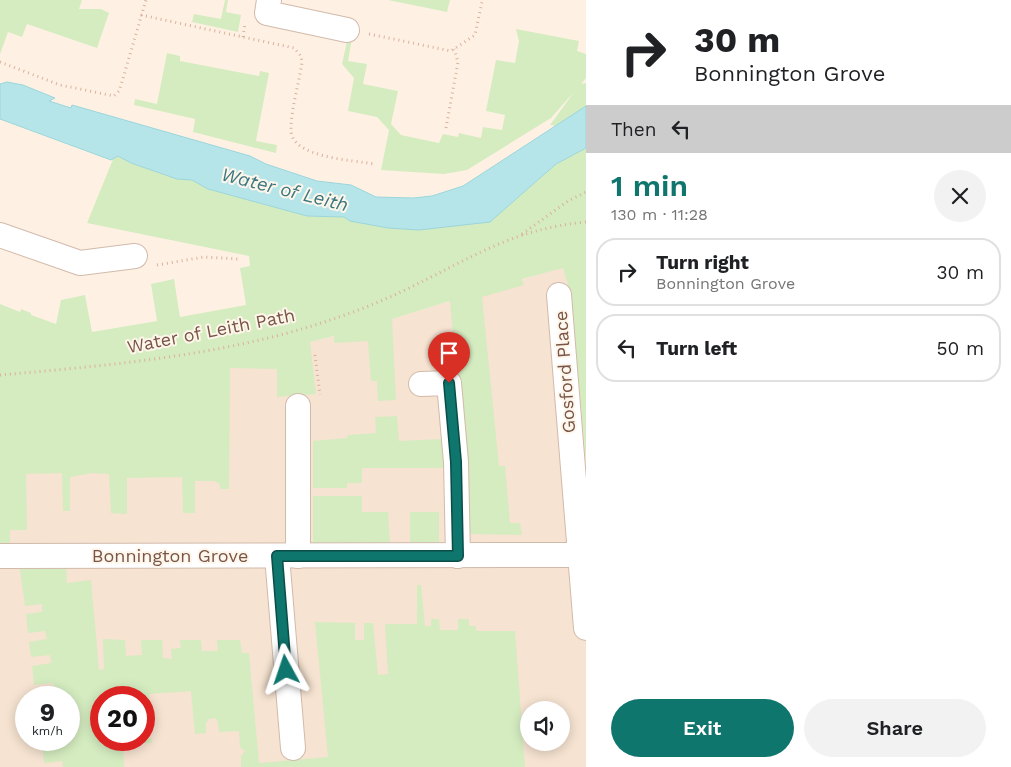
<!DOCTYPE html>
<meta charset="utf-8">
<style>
body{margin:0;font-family:"Work Sans",sans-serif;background:#f2f2f2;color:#202124;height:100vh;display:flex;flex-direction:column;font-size:19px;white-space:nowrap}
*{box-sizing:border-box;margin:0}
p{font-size:16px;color:#757577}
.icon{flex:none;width:28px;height:28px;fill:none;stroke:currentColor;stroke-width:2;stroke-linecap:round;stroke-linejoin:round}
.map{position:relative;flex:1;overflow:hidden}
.drawer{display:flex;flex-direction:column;background:#fff;width:425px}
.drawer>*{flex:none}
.banner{background:#fff;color:#202124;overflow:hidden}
.buttons{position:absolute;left:520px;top:701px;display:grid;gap:10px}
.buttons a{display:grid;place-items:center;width:50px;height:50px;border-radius:50%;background:#fff;box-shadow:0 2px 12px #0003;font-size:25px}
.speed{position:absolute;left:15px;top:686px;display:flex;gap:10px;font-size:25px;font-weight:700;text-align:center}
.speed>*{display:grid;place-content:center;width:65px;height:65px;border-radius:50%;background:#fff;box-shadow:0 2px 12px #0003;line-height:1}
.speed small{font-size:12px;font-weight:400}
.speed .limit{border:8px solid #d22;background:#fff;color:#111}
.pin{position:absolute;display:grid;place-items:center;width:42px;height:42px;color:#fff;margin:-51px -21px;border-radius:50% 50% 50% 0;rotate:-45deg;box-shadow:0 0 5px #0007}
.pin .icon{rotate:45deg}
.me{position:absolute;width:55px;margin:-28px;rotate:355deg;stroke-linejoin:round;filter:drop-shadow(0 0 4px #0008)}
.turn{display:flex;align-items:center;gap:18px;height:105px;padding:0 25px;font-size:22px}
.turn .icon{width:65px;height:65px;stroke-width:2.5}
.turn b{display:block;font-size:35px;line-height:42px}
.then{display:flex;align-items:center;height:48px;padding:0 25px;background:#0003;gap:10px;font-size:19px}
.round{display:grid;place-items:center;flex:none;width:52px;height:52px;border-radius:26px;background:#f2f2f2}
.headline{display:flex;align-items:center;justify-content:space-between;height:85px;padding:0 25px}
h1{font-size:30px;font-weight:600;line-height:38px;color:#0f766e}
.button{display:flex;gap:10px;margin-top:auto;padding:10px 25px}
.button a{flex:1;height:58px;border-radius:30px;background:#0f766e;color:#fff;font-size:20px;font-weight:600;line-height:58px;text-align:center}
.button a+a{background:#f2f2f2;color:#202124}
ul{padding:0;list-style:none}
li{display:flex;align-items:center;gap:15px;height:68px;margin:0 10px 8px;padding:0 15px;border:2px solid #e0e0e0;border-radius:20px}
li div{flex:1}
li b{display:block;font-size:19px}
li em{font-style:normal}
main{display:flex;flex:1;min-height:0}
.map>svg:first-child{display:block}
.residential{fill:#f6e3d1;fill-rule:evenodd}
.green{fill:#d5ecc0}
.water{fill:#b6e5e9;stroke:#9bd6db}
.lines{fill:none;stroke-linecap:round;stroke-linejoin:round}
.minor-casing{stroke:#d2baab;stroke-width:26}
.path{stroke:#dab09c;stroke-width:3;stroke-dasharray:1 4;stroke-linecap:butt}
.minor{stroke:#fff;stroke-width:24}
.route-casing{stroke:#0a4d48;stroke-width:12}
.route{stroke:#0f766e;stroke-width:9}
.labels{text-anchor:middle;stroke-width:4;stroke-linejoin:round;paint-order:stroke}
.street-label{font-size:18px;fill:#785547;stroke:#fff6eb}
.water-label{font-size:19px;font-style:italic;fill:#3a777e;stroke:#fff6eb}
</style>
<main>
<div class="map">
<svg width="586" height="767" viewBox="0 0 586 767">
<rect width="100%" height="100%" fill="#fef1e3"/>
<path class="residential" d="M 563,267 L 571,296 L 586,462 L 586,767 L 0,767 L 0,400 L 258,354 L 335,336 ZM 26,698 L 69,698 L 69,740 L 26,740 ZM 101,698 L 144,698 L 144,740 L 101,740 ZM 529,710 L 561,710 L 561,742 L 529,742 Z"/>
<g class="green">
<polygon points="0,0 82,0 79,9 101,9 109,13 97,48 27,24 22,37 8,32 0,54"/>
<polygon points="225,0 228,0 226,12 241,15 238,32 192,22 194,14 221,19"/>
<polygon points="388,0 450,0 447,12"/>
<polygon points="516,29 579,41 577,51 586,54 586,78 581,84 586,83 586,106 558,126 550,125 574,92 551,118 467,170 444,174 381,170 389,130 377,117 348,111 354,78 342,64 348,37 352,38 348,61 367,64 363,84 398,91 391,124 401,135 439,143 443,134 458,137 459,133 481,138 483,127 502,130 505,115 486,111 496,60 515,63 519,41"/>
<polygon points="167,53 180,56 180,61 259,76 260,71 269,73 256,141 277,145 276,153 193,132 195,119 134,105 135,99 157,104"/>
<polygon points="586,148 586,462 571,296 563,268 522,279 524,285 482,297 499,466 505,466 510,523 520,523 522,535 470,534 450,301 392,319 396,400 378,401 377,381 371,381 368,341 334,343 334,336 310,342 316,394 277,397 277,369 230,368 229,489 220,489 220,484 214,481 195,481 195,513 183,513 182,477 127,478 127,514 111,513 109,474 92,473 70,477 70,511 63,511 62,473 26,474 27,530 10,530 10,545 0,545 0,304 20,312 21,309 31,313 31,315 56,324 61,300 85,295 92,332 157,321 151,284 174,279 180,317 246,305 240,268 250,266 249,256 87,223 114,157 118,156 131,163 177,179 192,180 214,191 251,199 307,216 344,217 350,221 490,222 556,164"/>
<polygon points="397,416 399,441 442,439 444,468 362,468 362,483 347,483 347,488 313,488 313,441 347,438 348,435 376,433 375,417"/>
<polygon points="313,496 362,496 362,512 388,512 390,545 313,545"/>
<rect x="410" y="512" width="29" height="33"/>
<polygon points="66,562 67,583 91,580 99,670 104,669 103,639 125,640 126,656 142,655 141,640 162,640 163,658 172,659 171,649 181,648 180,640 201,640 202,651 218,651 217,640 240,640 242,653 249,653 259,763 328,757 315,622 355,623 355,640 364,640 364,623 373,623 378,675 388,674 385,624 417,624 417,585 421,585 425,626 431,626 431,619 439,619 440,630 458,630 458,619 469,619 469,626 476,626 476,631 515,631 525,767 241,767 241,756 245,751 240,747 239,731 219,732 218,722 215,718 209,719 206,723 206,733 195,734 191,691 149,694 151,727 144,728 144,698 101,698 101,740 152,738 152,743 123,745 124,767 63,767 62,761 44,763 42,746 59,744 59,740 69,740 69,698 40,697 40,692 54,690 53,683 34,685 32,666 51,663 50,655 31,657 29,642 47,639 45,631 28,633 26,614 42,612 42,604 25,606 19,563"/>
</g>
<polygon class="water" points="7,82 23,85 55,98 49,101 71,108 72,105 250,156 266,164 317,181 351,185 376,197 413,198 432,196 463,186 586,106 586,148 556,164 490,222 419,230 388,228 350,221 344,217 307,216 208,189 192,180 177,179 131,163 118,156 111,160 0,119 0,84"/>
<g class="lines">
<g class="minor-casing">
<g id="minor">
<polyline points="269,0 267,13 347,30"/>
<polyline points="0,235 80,263 135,256"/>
<polyline points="559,295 586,628"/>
<polyline points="421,384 449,383 456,462 458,556"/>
<polyline points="0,556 579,555"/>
<polyline points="277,556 293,748"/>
<polyline points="298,556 298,406"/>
</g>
</g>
<g class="path">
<path d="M 141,15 L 294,48 L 301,56 L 302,62 C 299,84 291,108 291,130 C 291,158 354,160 374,164"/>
<polyline points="369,34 451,51 475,35 482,2 485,0"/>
<polyline points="243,37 245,24"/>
<polyline points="0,62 60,85 114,96 119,91 121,85 146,0"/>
<polyline points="446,128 458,62 454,49"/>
<polyline points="522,234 568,201 586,192"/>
<polyline points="157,265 204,257 238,259"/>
<polyline points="315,355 320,395"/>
<path d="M 0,375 C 104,366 218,356 318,324 C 346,315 376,304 403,291 C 468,260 511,229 586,222"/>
</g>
<use href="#minor" class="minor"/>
</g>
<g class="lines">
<g class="route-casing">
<polyline id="route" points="286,670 277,556 458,556 456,462 449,383"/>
</g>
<use href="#route" class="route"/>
</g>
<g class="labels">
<g class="street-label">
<text transform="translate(211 331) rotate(-11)" y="6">Water of Leith Path</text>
<text transform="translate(565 372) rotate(-94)" y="6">Gosford Place</text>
<text x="170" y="562">Bonnington Grove</text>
</g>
<g class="water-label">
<text transform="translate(285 189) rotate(14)" y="7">Water of Leith</text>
</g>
</g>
</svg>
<div class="buttons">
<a><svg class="icon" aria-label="sound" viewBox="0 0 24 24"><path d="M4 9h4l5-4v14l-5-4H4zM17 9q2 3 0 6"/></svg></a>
</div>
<div class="speed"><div>9<small>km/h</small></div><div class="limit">20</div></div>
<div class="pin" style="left:449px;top:383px;background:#d93025"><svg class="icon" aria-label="arrive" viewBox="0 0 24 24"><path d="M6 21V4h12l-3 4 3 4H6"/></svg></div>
<svg class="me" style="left:286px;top:670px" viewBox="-20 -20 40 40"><path d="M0-17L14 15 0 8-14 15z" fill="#0f766e" stroke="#fff" stroke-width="4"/></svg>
</div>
<section class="drawer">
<div class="banner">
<div class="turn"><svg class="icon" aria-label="right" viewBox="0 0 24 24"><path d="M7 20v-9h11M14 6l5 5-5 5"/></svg><div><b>30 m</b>Bonnington Grove</div></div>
<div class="then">Then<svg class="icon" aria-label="left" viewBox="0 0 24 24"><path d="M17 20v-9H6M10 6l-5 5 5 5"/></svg></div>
</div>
<div class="headline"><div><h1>1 min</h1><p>130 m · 11:28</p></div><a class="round"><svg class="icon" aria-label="close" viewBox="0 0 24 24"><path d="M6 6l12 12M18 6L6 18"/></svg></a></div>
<ul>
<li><svg class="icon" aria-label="right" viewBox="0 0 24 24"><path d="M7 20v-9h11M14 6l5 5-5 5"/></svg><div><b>Turn right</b><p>Bonnington Grove</p></div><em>30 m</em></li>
<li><svg class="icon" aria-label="left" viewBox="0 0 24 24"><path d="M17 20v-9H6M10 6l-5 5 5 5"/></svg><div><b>Turn left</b></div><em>50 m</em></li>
</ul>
<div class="button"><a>Exit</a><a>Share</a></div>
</section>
</main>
